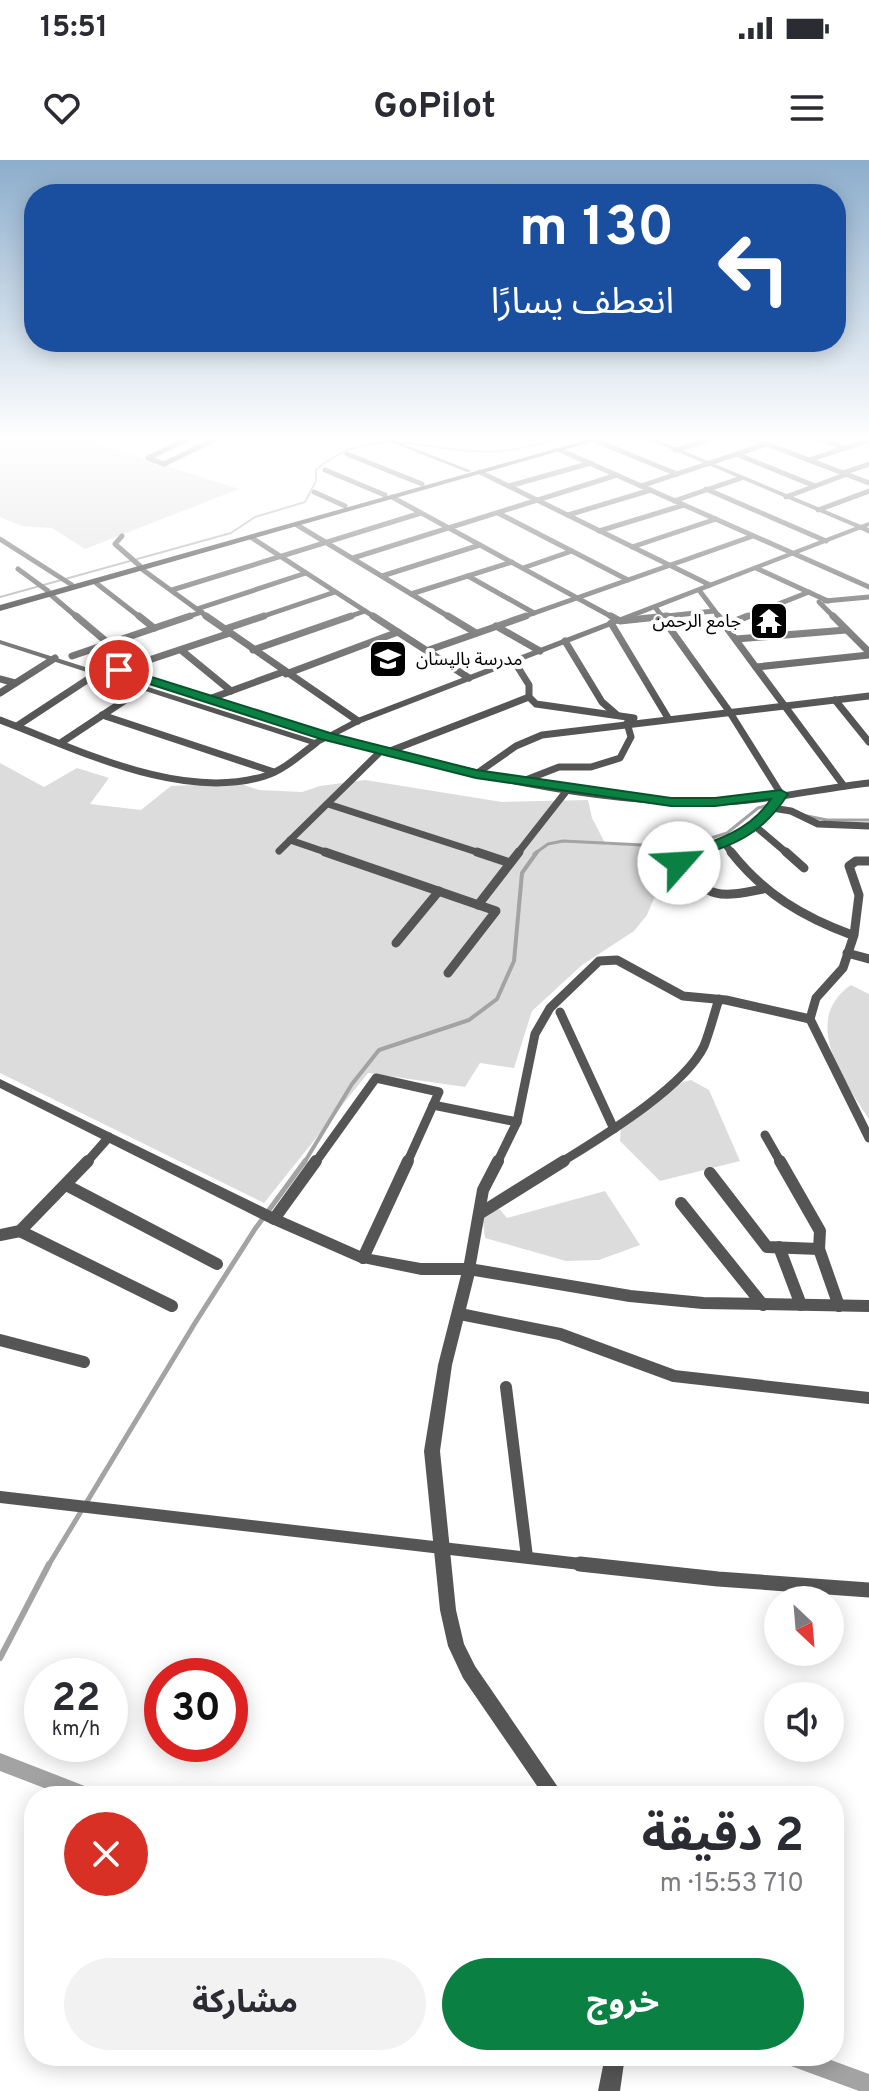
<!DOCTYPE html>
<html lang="ar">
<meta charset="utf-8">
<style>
body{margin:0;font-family:Overpass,"Noto Sans Arabic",sans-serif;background:#f2f2f3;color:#2b2b33;direction:rtl;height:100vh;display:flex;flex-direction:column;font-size:30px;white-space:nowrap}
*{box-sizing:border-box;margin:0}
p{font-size:26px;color:#7c7c81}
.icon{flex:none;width:44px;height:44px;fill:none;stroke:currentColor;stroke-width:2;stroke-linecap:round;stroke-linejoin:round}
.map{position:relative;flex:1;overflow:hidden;direction:ltr}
.sheet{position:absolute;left:24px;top:1626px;width:820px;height:280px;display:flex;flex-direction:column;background:#fff;border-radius:32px;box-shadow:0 4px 20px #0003;direction:rtl}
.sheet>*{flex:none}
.banner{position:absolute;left:24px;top:24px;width:822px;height:168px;border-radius:32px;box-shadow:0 4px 20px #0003;direction:rtl;background:#1a4fa0;color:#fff;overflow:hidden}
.needle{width:52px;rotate:154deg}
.buttons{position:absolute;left:764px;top:1426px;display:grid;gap:16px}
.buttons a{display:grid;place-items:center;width:80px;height:80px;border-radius:50%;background:#fff;box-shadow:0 4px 20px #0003;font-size:40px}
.speed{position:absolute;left:24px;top:1498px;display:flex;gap:16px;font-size:40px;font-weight:700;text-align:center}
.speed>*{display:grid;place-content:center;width:104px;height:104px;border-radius:50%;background:#fff;box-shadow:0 4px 20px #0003;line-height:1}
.speed small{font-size:20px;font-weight:400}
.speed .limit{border:12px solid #d22;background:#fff;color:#111}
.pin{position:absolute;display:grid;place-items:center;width:68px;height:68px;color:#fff;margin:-34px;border:4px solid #fff;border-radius:50%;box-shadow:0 2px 8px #0007}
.me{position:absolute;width:88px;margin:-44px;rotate:64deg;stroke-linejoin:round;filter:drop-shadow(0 0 6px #0008)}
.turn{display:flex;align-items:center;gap:28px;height:168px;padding:0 40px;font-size:36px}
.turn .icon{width:104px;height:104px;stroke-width:2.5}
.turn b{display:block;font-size:56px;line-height:68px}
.round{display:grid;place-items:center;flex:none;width:84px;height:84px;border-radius:42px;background:#f2f2f3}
.overview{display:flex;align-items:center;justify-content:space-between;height:136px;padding:0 40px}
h1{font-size:48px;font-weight:700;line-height:60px}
.primary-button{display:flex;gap:16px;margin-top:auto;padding:16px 40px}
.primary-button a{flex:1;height:92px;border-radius:48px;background:#0b8043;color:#fff;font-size:32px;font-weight:700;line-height:92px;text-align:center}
.primary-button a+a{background:#f2f2f3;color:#2b2b33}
.status{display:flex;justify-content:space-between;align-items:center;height:56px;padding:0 40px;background:#fff;direction:ltr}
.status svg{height:22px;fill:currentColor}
header{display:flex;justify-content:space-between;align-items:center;height:104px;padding:0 40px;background:#fff;font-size:36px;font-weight:700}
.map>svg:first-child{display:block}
.green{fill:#dcdcdc}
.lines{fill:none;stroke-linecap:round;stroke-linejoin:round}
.stream-far4{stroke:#a3a3a3;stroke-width:2}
.stream-far3{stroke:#a3a3a3;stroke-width:3}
.stream-far2{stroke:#a3a3a3;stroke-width:4}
.stream-far1{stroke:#a3a3a3;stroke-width:5}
.stream{stroke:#a3a3a3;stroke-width:6}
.canal{fill:#a3a3a3;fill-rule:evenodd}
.minor-far4{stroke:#555;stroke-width:5}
.minor-far3{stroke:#555;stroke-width:7}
.minor-far2{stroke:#555;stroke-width:9}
.minor-far1{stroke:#555;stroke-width:12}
.minor{stroke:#555;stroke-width:15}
.tertiary{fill:#555;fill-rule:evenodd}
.secondary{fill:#222;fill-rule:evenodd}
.route{fill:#0b8043;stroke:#07532c;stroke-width:2}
.labels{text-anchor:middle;stroke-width:8;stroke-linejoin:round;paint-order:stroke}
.far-poi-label{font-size:18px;fill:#000;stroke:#fff;text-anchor:end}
</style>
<div class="status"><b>15:51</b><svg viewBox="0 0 49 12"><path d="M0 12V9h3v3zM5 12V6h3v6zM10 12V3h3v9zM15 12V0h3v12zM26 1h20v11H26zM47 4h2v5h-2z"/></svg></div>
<header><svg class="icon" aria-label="menu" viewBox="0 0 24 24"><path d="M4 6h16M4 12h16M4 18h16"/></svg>GoPilot<svg class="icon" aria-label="heart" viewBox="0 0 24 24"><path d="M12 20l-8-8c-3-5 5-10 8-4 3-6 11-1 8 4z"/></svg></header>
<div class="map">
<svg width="869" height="1931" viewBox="0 0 869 1931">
<rect width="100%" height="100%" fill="#fff"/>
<g class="green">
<polygon points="0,276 109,276 94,283 239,329 85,389 52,368 22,366 0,357"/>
<polygon points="0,603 44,627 77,608 109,618 90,644 141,650 171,626 238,623 259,630 302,632 320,626 365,620 502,642 588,640 592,658 606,685 656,685 668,704 647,755 634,771 582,805 532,851 514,908 480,903 465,927 368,913 264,1043 0,913"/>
<path d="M 851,825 L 869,834 L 869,959 C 844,921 800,860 851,825 Z"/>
<polygon points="691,920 709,930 740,1001 660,1021 620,981 621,967 683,922"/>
<polygon points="605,1031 640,1085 599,1100 566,1101 485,1078 482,1052 496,1045 507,1058"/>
</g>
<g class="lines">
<path class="stream-far4" d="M 0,437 L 231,373 L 255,357 L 305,342 L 316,321 L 316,310 C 376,258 434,297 502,291 C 524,289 547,281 569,276"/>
<g class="stream-far3">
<polyline points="807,656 827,660 869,660"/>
<polyline points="534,694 548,684 563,681 643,685 702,681 727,673 758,648 772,644"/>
</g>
<polyline class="stream-far2" points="304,1003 352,924 379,890 469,860 497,839 514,801 522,713 537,692"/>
<polyline class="stream-far1" points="48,1406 195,1163 255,1069 305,1001"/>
<polyline class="stream" points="0,1498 49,1404"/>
<g class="canal">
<polygon points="0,1593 95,1630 98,1636 65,1636 0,1611"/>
<polygon points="781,1896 820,1896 869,1914 869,1931 859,1931 791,1906 784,1903"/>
</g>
<g class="minor-far4">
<polyline points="194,276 148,298 164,304 222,276"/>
<polyline points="746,276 869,323"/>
<polyline points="813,276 845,288"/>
<polyline points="594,280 677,314"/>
<polyline points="560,290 869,427"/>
<polyline points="675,290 723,276"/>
<polyline points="347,294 422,324"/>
<polyline points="736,294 815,326"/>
<polyline points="809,300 869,280"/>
<polyline points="325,310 385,335"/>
<polyline points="480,312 710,425"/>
<polyline points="843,313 869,304"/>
<polyline points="509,326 591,303"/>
<polyline points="641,326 767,284"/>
<polyline points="706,329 826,381"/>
<polyline points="314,332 345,346"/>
<polyline points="392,337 614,458"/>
<polyline points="786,337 847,314"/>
<polyline points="674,341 741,318"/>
<polyline points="818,350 869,331"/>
<polyline points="498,353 628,420"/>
<polyline points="568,355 651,330"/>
<polyline points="297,365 451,458"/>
<polyline points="861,367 869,371"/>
<polyline points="599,371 684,345"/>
<polyline points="122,376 115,384 140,406"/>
<polyline points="252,378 376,458"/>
<polyline points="0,379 72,425"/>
<polyline points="632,387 716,359"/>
<polyline points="353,398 617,315"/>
<polyline points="523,408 572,391"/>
<polyline points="756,408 828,441"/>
<polyline points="18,409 48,431"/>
<polyline points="143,410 209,458"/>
<polyline points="382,416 480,385"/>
<polyline points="468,416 534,453"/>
<polyline points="96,423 141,458"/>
<polyline points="172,430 421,353"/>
<polyline points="699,430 720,458"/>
<polyline points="411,434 512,402"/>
<polyline points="51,435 78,458"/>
<polyline points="825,441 869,437"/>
<polyline points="819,442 835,458"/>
<polyline points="655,447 663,458"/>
<polyline points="197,449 306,413"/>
<polyline points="184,458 202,452"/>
<polyline points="258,458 335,432"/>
<polyline points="345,458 365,451"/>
<polyline points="520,458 753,376"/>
<polyline points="648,458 714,451"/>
<polyline points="743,458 809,432"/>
</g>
<g class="minor-far3">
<polyline points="76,456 108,483"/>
<polyline points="139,456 154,468"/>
<polyline points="206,456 358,561"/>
<polyline points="373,456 469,518"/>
<polyline points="448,456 476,473"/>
<polyline points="611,456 620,461 667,456"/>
<path d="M 661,456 L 729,551 L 781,634 C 756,668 727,682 688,694"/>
<polyline points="718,456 844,626"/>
<polyline points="833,456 869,492"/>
<polyline points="611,463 668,558"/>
<polyline points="725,465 748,456"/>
<polyline points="496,466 540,491"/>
<polyline points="225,469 264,456"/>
<polyline points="736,479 846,470"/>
<polyline points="565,481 602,542 617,555"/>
<polyline points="181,490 231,531"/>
<polyline points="253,490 351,456"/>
<polyline points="426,491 526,456"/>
<polyline points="72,496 190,456"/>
<polyline points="514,501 529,525 529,537 536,544 634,558"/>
<polyline points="756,507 869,495"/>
<polyline points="119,510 230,473"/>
<polyline points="286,514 398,472"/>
<polyline points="0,519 15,523"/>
<polyline points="0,533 55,498"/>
<polyline points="209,539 283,512"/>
<polyline points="835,540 869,582"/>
<polyline points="102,555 274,612"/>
<path d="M 0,560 C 77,589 181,642 265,616 C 284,610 300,595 316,583"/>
<polyline points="17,566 99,512"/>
<path d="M 326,576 C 451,608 581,643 711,642 C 763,642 817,629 869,623"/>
<polyline points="62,582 145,527"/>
<polyline points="390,591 529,537"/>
<polyline points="476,614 516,586 542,575 869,536"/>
<polyline points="523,621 559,607 591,607 620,598 631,577 627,563"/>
<polyline points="328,644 483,694"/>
<polyline points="772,648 791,651 818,664 869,666"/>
<polyline points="755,666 788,694"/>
<polyline points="290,680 331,694"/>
<polyline points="724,683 733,694"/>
<polyline points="279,691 382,590"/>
<polyline points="517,694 568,629"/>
</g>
<g class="minor-far2">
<polyline points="325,692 496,751 448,813"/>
<polyline points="477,692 510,703"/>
<path d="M 694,692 L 682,696 L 679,703 C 709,739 718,738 763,729"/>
<path d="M 731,692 C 764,734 803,757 852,775"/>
<polyline points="786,692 804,708"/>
<polyline points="869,701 856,701 849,706 859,735 854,775 843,808 816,838 810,859 869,978"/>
<polyline points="478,745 519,692"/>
<polyline points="396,783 439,731"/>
<polyline points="847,793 869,799"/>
<polyline points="560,852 614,969"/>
<polyline points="433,945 517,962"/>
<polyline points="765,975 781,1003"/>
<polyline points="86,1003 109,977"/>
<polyline points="315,1003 376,918 439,932 407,1003"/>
<polyline points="497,1003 517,962 535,874 550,848 599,801 617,800 683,836 726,840 810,859"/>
<path d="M 560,1003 C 600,978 684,928 704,886 C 710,871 714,854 719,839"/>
</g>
<g class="minor-far1">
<polyline points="498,1001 483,1030 469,1109 630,1136 703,1143 869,1146"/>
<polyline points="780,1001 820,1071 819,1089 839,1146"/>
<polyline points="710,1013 767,1087 819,1089"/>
<polyline points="66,1025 217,1104"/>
<polyline points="681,1043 763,1145"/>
<polyline points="479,1054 564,1001"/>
<polyline points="274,1059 316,1001"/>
<polyline points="20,1071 172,1146"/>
<polyline points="0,1075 20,1071 88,1001"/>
<polyline points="779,1087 801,1145"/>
<polyline points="363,1098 408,1001"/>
<polyline points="460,1154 560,1174 674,1216 869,1238"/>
<polyline points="0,1180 84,1202"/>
<polyline points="506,1227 527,1397"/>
<polyline points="0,1337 598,1406"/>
</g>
<polyline class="minor" points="580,1404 718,1419 869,1430"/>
<g class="tertiary">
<polygon points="375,276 383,276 472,311 467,312"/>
<polygon points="640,276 648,276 861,365 869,362 869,366 361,563 316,586 0,484 0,480 315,580 321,577 157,524 164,522 327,574 355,559 855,367"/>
<polygon points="0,919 279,1055 365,1093 421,1103 469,1103 474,1105 476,1109 452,1205 440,1291 456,1450 464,1484 475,1506 564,1636 544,1636 463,1518 448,1486 440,1450 424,1291 438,1205 461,1115 421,1115 358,1102 269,1063 0,928"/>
<polygon points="605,1896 625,1896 620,1931 598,1931"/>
</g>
<polygon class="secondary" points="601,276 612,276 0,451 0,445"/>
</g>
<linearGradient id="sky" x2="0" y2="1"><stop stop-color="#8cadcc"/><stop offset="0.51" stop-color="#fff"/><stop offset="1" stop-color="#fff" stop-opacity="0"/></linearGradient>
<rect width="869" height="546" fill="url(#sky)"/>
<path class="route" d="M 115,508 L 123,508 L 330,573 L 476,610 L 671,638 L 715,638 L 781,630 L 788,634 C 761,676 734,685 688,699 L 684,706 L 679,708 L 672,703 L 677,693 C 713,682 749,672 771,639 L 715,646 L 671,646 L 476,618 L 321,579 L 115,513 Z"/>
<defs>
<g id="temple-square" transform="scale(2)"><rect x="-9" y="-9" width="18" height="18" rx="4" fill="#000" stroke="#fff"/><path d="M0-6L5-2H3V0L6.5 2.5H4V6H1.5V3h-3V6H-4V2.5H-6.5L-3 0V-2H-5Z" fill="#fff"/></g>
<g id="school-square" transform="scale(2)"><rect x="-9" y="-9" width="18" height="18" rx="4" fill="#000" stroke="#fff"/><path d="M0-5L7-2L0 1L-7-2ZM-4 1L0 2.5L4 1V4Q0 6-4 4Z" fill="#fff"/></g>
</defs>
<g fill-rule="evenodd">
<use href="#temple-square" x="769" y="461"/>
<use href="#school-square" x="388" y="499"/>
</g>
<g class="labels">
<g class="far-poi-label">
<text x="741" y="467">جامع الرحمن</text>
<text x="416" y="505" text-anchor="start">مدرسة بالیسان</text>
</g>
</g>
</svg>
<div class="buttons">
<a><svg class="needle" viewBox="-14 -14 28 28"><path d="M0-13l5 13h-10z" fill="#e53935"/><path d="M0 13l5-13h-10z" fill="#7c7c81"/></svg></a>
<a><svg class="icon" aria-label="sound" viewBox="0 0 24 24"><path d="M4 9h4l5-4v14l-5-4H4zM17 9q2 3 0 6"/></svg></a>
</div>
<div class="speed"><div>22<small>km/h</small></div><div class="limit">30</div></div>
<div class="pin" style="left:119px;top:510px;background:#d93025"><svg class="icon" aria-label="arrive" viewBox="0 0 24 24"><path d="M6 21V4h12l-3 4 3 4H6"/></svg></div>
<svg class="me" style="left:679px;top:703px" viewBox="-20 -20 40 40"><circle r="19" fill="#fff"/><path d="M0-13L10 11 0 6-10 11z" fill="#0b8043"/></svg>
<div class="banner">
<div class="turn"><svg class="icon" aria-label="left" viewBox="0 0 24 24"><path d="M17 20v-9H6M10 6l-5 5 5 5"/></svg><div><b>130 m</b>انعطف يسارًا</div></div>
</div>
<section class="sheet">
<div class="overview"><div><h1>2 دقيقة</h1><p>710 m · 15:53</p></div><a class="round" style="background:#d93025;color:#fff"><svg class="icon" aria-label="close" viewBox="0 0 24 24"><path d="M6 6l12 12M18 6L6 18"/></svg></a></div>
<div class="primary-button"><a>خروج</a><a>مشاركة</a></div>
</section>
</div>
